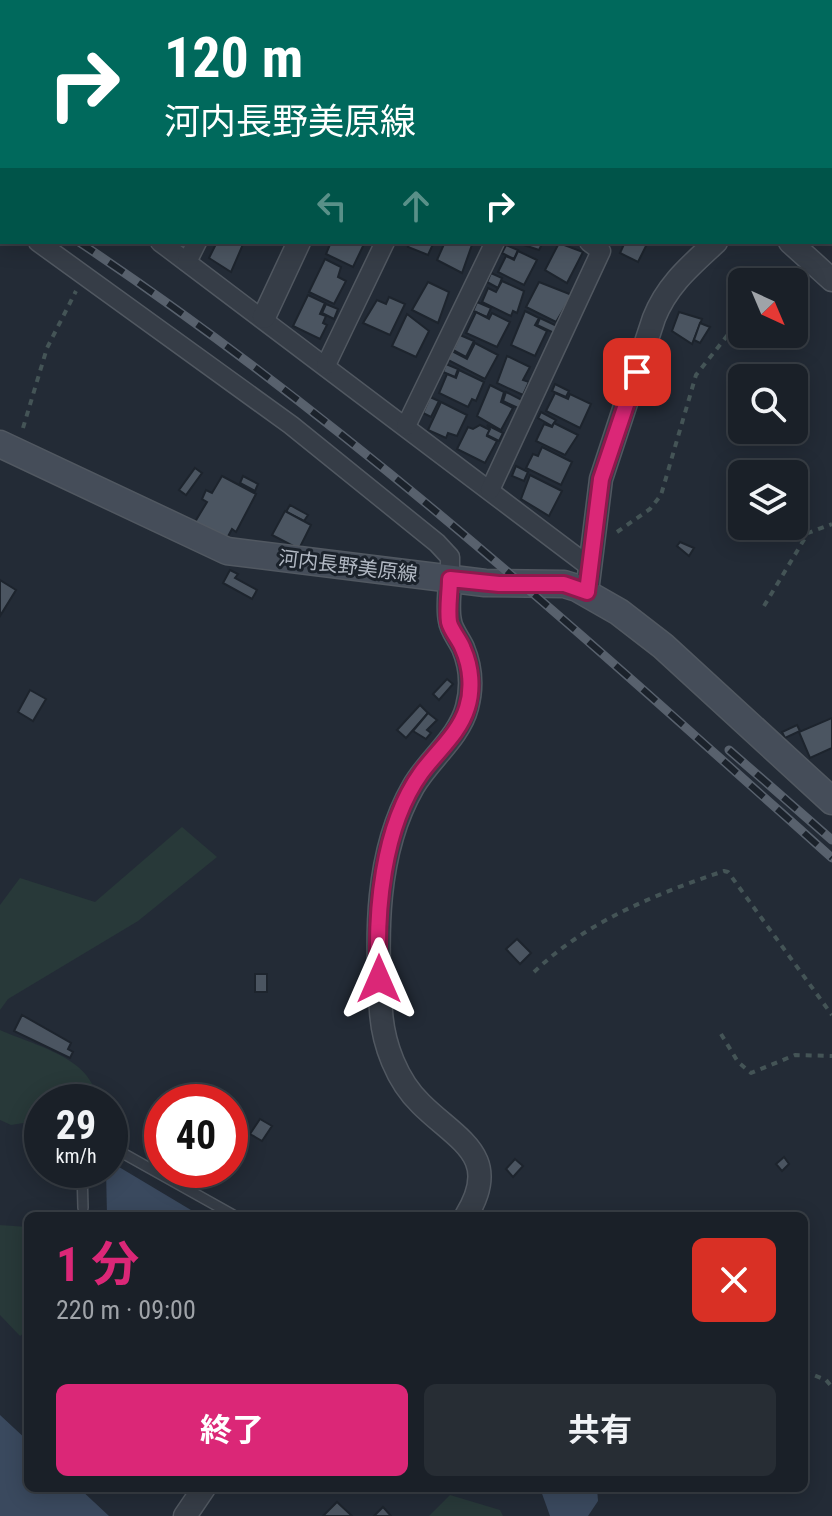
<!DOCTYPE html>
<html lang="ja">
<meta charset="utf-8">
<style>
body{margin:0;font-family:"Roboto Condensed","Noto Sans JP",sans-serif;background:#272d34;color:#f1f3f6;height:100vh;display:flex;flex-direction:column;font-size:30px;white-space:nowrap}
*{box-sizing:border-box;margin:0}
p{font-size:26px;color:#9fa3a8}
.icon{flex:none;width:44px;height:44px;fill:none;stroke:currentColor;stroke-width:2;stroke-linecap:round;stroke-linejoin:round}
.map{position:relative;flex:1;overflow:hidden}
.drawer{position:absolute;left:24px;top:1212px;width:784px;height:280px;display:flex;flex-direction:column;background:#1a2028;border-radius:12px;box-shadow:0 4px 20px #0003,0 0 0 2px #383e45}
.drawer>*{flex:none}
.hud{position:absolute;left:0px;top:0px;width:832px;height:244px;box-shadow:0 4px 20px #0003,0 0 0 2px #383e45;background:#00695c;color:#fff;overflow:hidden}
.needle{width:52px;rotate:136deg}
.tools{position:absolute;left:728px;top:268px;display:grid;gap:16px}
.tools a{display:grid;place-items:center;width:80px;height:80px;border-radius:12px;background:#1a2028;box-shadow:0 4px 20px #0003,0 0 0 2px #383e45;font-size:40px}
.speed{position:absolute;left:24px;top:1084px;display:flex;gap:16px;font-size:40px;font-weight:700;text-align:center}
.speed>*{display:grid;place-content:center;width:104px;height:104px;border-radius:50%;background:#1a2028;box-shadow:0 4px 20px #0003,0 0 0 2px #383e45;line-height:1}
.speed small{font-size:20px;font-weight:400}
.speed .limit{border:12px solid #d22;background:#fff;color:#111}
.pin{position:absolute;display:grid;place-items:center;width:68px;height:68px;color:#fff;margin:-34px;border-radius:16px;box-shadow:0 4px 12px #0006}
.me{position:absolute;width:88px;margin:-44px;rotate:0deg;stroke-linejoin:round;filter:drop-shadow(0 0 6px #0008)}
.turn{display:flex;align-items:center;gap:28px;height:168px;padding:0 32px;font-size:36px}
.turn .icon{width:104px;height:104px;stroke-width:2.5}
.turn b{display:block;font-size:56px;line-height:68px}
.lanes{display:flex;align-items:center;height:76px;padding:0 32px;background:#0003;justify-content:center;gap:40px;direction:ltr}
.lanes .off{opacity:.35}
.round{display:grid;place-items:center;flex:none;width:84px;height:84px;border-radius:12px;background:#272d34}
.head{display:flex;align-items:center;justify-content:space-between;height:136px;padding:0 32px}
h1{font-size:48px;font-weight:700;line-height:60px;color:#db2777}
.action{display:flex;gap:16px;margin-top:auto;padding:16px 32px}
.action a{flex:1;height:92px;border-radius:12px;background:#db2777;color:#fff;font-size:32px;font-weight:700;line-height:92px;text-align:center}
.action a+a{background:#272d34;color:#f1f3f6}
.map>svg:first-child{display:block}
.green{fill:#283939}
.water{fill:#3a495e}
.building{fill:#4b5561;stroke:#1d242d;stroke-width:2}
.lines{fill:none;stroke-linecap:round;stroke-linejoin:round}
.service-casing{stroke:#515861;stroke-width:12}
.minor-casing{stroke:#515861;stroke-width:21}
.tertiary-casing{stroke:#515861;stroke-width:25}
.secondary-casing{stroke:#515861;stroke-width:29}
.path{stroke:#445456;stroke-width:4;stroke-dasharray:6 6;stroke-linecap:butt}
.service{stroke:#363d47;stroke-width:9}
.minor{stroke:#363d47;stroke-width:18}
.tertiary{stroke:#363d47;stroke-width:22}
.secondary{stroke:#454d59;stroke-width:26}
.rail-casing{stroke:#58616d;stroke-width:9}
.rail{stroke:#1b222b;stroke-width:6;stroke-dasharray:18;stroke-linecap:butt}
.route-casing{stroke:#8e194d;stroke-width:20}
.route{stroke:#db2777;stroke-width:14}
.labels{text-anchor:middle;stroke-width:6;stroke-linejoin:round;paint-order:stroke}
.street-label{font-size:20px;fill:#b1b8c3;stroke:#1b222b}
</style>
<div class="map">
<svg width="832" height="1516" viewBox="0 0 832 1516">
<rect width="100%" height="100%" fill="#232b36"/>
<g class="green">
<polygon points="475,0 681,0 479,2"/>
<polygon points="182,827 217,857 138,921 8,999 0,1010 0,905 20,878 95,902"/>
<path d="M 0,1030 C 33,1045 97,1059 96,1102 L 42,1102 L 42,1120 L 11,1125 L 0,1120 Z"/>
<polygon points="0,1225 28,1227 28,1330 20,1336 0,1315"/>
<polygon points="450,1495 500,1510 503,1516 429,1516"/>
</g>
<g class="water">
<polygon points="119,1167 201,1216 107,1216 106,1170"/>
<polygon points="0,1415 28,1441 28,1488 79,1488 109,1516 0,1516"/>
<polygon points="540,1488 597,1488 598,1501 588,1516 550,1516"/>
</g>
<g class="building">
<polygon points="217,242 244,242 231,272 209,258"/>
<polygon points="331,242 365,242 353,267 326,254"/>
<polygon points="410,242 434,242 428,255 408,247"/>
<polygon points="445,242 473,242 462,273 437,260"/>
<polygon points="515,242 543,242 539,250"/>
<polygon points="625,242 648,242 638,262 620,253"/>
<polygon points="559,243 583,252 567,283 545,270"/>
<polygon points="506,245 518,250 514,259 502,253"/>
<polygon points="518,251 537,260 524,285 498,272 506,256 514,260"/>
<polygon points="325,259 341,267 338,277 346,281 334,304 309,292"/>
<polygon points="491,273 502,278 498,288 487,282"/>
<polygon points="502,281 524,291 517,313 513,311 511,316 482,302 488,288 496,292"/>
<polygon points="428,282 449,292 438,323 412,310"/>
<polygon points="539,282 572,295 556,322 526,307"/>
<polygon points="308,295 325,303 320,314 326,316 323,323 327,325 320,339 293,326"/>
<polygon points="389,297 405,304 390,335 363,323 377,300 386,304"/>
<polygon points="477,302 491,308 487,317 473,311"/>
<polygon points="326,304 338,309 334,319 322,313"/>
<polygon points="525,311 539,318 535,325 547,331 535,356 511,345"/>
<polygon points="476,312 489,319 492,313 510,322 497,347 466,333"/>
<polygon points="679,312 702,319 692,344 672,331"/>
<polygon points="407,314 429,331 416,357 392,346"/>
<polygon points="540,318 557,326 554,333 537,325"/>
<polygon points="700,323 710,327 700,343 694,340"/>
<polygon points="460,335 474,341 466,357 453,350"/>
<polygon points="475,343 498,355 485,379 448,360 452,351 467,359"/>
<polygon points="507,356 530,367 523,380 529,382 523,395 497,383"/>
<polygon points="446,364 458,369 455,377 443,372"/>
<polygon points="459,370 484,382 476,401 472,399 468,407 439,393 447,374 456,378"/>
<polygon points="555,384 569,391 566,397 552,391"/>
<polygon points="490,385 504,392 501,402 513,408 501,430 477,416"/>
<polygon points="506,392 522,400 518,408 503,401"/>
<polygon points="555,393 568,399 570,394 591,404 580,428 546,411"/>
<polygon points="430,397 439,401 431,417 423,413"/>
<polygon points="441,402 467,415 457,436 448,433 446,438 428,430"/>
<polygon points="541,412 556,420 552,426 538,418"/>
<polygon points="554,423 578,435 565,455 536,441 544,424 552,427"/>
<polygon points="480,425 490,430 487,436 497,441 485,463 457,449 468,427 473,429"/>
<polygon points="487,425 503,433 499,441 487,435 490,429"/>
<polygon points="542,447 572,462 561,485 526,468 533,454 538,456"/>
<polygon points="516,466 528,472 524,481 512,476"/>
<polygon points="195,468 202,473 186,495 179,490"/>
<polygon points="530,475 562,491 549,516 521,499"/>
<polygon points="222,476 256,494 236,532 232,529 226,540 195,522 207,502 202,499 206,490 212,493"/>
<polygon points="243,476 258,484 255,491 240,483"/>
<polygon points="290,505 308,515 304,521 286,512"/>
<polygon points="285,511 311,525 299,549 272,535"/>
<polygon points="680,542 694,548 689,556 677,546"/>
<polygon points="230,570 238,574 235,578 257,590 252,599 223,583"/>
<polygon points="0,580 16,590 0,616"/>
<polygon points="447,679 453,684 439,700 433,694"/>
<polygon points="30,690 46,699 33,721 18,712"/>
<polygon points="420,705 428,713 406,738 397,730"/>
<polygon points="428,713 437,720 427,730 431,733 426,739 413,731"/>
<polygon points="832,718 832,748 810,758 799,732"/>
<polygon points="797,725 800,731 785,738 782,732"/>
<polygon points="517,939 531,953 520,964 506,949"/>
<rect x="255" y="974" width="12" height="18"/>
<polygon points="22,1015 71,1043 68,1049 73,1052 70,1058 14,1031"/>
<polygon points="260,1119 272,1126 262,1141 250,1134"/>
<polygon points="784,1157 789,1164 782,1171 776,1164"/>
<polygon points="515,1159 523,1166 513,1177 506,1169"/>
<polygon points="337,1502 352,1516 323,1516"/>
<polygon points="383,1507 391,1516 374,1516"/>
</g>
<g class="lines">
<g class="service-casing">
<g id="service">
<polyline points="110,1146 235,1216"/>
<polyline points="82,1170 83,1208"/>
</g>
</g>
<g class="minor-casing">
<g id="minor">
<polyline points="263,0 266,2"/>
<polyline points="92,2 93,0"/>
<polyline points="208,2 209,0"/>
<polyline points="759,2 761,0"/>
<polyline points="0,59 2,60"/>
<polyline points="830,96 832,93"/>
<polyline points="830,180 832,182"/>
<polyline points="0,216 2,217"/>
<polyline points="38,242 291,425 437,543 450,557 450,579"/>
<polyline points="160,242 590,567"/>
<polyline points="187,262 197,242"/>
<polyline points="326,365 385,242"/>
<polyline points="406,426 495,242"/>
<polyline points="490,490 601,251 589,242"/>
</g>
</g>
<g class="tertiary-casing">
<g id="tertiary">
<polyline points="411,0 414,2"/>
<polyline points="790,242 832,280"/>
<polyline points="264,317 299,242"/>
<path d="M 450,579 C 450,592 447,608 450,621 C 451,630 459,639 463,648 C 471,667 472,688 467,707 C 459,738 428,760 413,787 C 375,853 376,937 381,1011 C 383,1044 397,1081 421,1104 C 457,1140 503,1156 466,1216"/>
<path d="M 587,592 L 601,479 L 654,318 C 667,285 690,266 716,242"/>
<polyline points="185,1516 204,1488"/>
</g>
</g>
<g class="secondary-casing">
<polyline id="secondary" points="0,444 227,551 485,583 564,584 577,588 619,612 663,646 832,801"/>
</g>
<g class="path">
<polyline points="774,282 788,267"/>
<polyline points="23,428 47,348 76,291"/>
<polyline points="617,532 650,509 661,495 696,375 742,317"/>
<polyline points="764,606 808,533 832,524"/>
<path d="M 534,972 C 587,921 656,894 724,871 L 728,872 L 832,1015"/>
<polyline points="721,1034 738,1062 751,1073 795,1055 832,1056"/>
<polyline points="804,1371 826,1380 832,1387"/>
</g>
<use href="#service" class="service"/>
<use href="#minor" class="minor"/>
<use href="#tertiary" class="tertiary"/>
<use href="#secondary" class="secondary"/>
<g class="rail-casing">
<g id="rail">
<polyline points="0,178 2,179"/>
<path d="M 79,242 C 350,423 590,642 832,858"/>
<polyline points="729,750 832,840"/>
</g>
</g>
<use href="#rail" class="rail"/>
</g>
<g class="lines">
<g class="route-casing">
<path id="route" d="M 379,979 C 375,914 382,827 421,773 C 436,752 459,734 467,708 C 473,689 471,667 463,649 C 460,640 451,631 449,622 C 447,608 450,592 450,579 L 499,584 L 564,584 L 587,592 L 601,479 L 637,372"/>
</g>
<use href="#route" class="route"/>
</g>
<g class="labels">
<g class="street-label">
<text transform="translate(348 566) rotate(7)" y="7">河内長野美原線</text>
</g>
</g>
</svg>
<div class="tools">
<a><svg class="needle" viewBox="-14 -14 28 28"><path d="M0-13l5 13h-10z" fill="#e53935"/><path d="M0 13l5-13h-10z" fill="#9fa3a8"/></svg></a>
<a><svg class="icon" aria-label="search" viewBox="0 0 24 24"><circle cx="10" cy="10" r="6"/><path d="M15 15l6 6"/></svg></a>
<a><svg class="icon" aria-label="layers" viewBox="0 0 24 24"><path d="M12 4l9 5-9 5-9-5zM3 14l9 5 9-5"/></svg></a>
</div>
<div class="speed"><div>29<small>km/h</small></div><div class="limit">40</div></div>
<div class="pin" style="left:637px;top:372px;background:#d93025"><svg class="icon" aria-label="arrive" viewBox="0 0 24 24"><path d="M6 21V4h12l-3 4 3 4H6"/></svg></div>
<svg class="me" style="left:379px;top:979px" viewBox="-20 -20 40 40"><path d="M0-17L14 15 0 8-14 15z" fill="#db2777" stroke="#fff" stroke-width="4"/></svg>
<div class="hud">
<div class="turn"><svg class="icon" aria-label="right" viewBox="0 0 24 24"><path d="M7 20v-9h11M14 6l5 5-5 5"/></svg><div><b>120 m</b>河内長野美原線</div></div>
<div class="lanes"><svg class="icon off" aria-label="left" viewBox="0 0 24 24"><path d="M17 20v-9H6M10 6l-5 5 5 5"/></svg><svg class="icon off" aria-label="ahead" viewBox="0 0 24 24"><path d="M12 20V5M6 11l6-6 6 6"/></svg><svg class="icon" aria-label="right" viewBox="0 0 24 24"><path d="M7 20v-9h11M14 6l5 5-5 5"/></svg></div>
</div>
<section class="drawer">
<div class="head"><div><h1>1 分</h1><p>220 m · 09:00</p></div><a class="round" style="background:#d93025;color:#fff"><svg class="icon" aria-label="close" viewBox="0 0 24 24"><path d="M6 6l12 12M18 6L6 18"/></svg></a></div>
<div class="action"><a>終了</a><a>共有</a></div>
</section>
</div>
